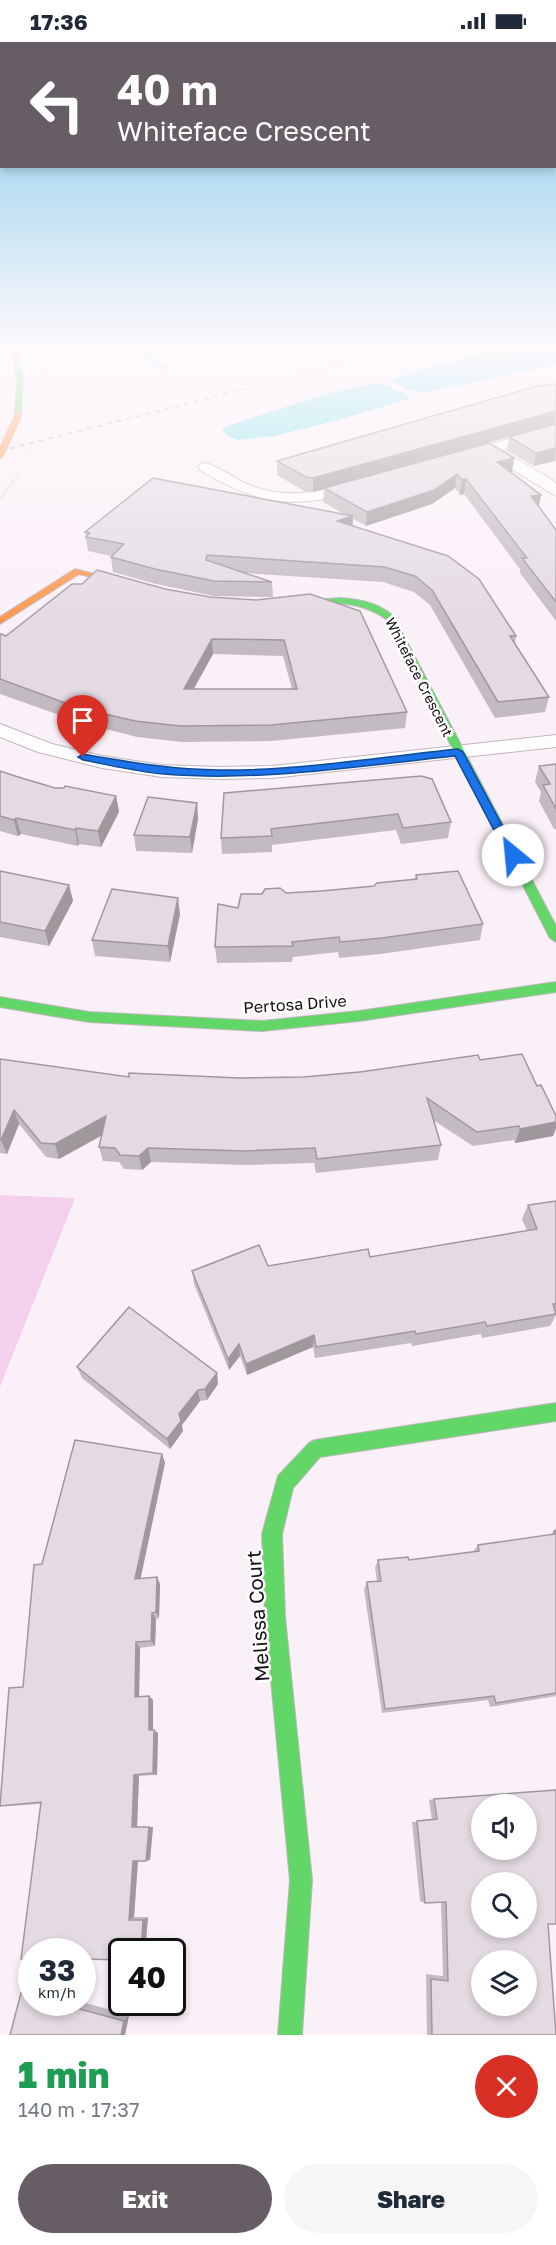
<!DOCTYPE html>
<meta charset="utf-8">
<style>
body{margin:0;font-family:"Golos Text",sans-serif;background:#f6f6f7;color:#1f2937;height:100vh;display:flex;flex-direction:column;font-size:22px;white-space:nowrap}
*{box-sizing:border-box;margin:0}
p{font-size:20px;color:#747a83}
.icon{flex:none;width:33px;height:33px;fill:none;stroke:currentColor;stroke-width:2;stroke-linecap:round;stroke-linejoin:round}
.map{position:relative;height:1993px;overflow:hidden}
.sheet{display:flex;flex-direction:column;background:#fff;flex:1}
.sheet>*{flex:none}
.hud{position:absolute;left:0px;top:0px;width:556px;height:126px;box-shadow:0 3px 9px #0003;background:#665d65;color:#fff;overflow:hidden}
.tools{position:absolute;left:471px;top:1752px;display:grid;gap:12px}
.tools a{display:grid;place-items:center;width:66px;height:66px;border-radius:50%;background:#fff;box-shadow:0 3px 9px #0003;font-size:30px}
.speed{position:absolute;left:18px;top:1896px;display:flex;gap:12px;font-size:30px;font-weight:700;text-align:center}
.speed>*{display:grid;place-content:center;width:78px;height:78px;border-radius:50%;background:#fff;box-shadow:0 3px 9px #0003;line-height:1}
.speed small{font-size:15px;font-weight:400}
.speed .limit{border:3px solid #111;border-radius:9px;background:#fff;color:#111}
.pin{position:absolute;display:grid;place-items:center;width:51px;height:51px;color:#fff;margin:-62px -26px;border-radius:50% 50% 50% 0;rotate:-45deg;box-shadow:0 0 6px #0007}
.pin .icon{rotate:45deg}
.me{position:absolute;width:66px;margin:-33px;rotate:332deg;stroke-linejoin:round;filter:drop-shadow(0 0 4px #0008)}
.turn{display:flex;align-items:center;gap:21px;height:126px;padding:0 18px;font-size:27px}
.turn .icon{width:78px;height:78px;stroke-width:2.5}
.turn b{display:block;font-size:42px;line-height:51px}
.round{display:grid;place-items:center;flex:none;width:63px;height:63px;border-radius:32px;background:#f6f6f7}
.head{display:flex;align-items:center;justify-content:space-between;height:102px;padding:0 18px}
h1{font-size:36px;font-weight:800;line-height:45px;color:#1e9e55}
.button{display:flex;gap:12px;margin-top:auto;padding:12px 18px}
.button a{flex:1;height:69px;border-radius:36px;background:#665d65;color:#fff;font-size:24px;font-weight:800;line-height:69px;text-align:center}
.button a+a{background:#f6f6f7;color:#1f2937}
.status{display:flex;justify-content:space-between;align-items:center;height:42px;padding:0 30px;background:#fff;direction:ltr}
.status svg{height:16px;fill:currentColor}
.map>svg:first-child{display:block}
.green{fill:#f5d0ed}
.water{fill:#82e0eb}
.lines{fill:none;stroke-linecap:round;stroke-linejoin:round}
.stream{stroke:#82e0eb;stroke-width:5}
.street-casing{stroke:#c0b7be;stroke-width:2}
.fast-casing{stroke:#c0b7be;stroke-width:2}
.slow-casing{stroke:#c0b7be;stroke-width:2}
.path-far1{stroke:#d2d0d2;stroke-width:1.5;stroke-dasharray:1.5 1.5;stroke-linecap:butt}
.path{stroke:#d2d0d2;stroke-width:2;stroke-dasharray:1.5 1.5;stroke-linecap:butt}
.street{fill:#fefdfe;fill-rule:evenodd}
.fast{fill:#63d668;fill-rule:evenodd}
.slow{fill:#ff974d;fill-rule:evenodd}
.rail{stroke:#c3c1c2;stroke-width:2;stroke-dasharray:5 5;stroke-linecap:butt}
.slow-bridge-casing{stroke:#c0b7be;stroke-width:8;stroke-linecap:butt}
.path-bridge{stroke:#d2d0d2;stroke-width:1.5;stroke-dasharray:1.5 1.5;stroke-linecap:butt}
.slow-bridge{stroke:#ff974d;stroke-width:7}
.wall{fill:#c3bbc2;fill-rule:evenodd}
.shaded-wall{fill:#9f999e}
.building{fill:#e3dae2;stroke:#9f999e;stroke-width:1.5;fill-rule:evenodd}
.route{fill:#1a73e8;stroke:#114b97;stroke-width:1.5}
.labels{text-anchor:middle;stroke-width:5;stroke-linejoin:round;paint-order:stroke}
.far-street-label{font-size:14px;fill:#170e16;stroke:#fff}
.street-label{font-size:16px;fill:#170e16;stroke:#fff}
.near-street-label{font-size:20px;fill:#170e16;stroke:#fff}
</style>
<div class="status"><b>17:36</b><svg viewBox="0 0 49 12"><path d="M0 12V9h3v3zM5 12V6h3v6zM10 12V3h3v9zM15 12V0h3v12zM26 1h20v11H26zM47 4h2v5h-2z"/></svg></div>
<div class="map">
<svg width="556" height="1993" viewBox="0 0 556 1993">
<rect width="100%" height="100%" fill="#faf1f8"/>
<polygon class="green" points="0,1153 75,1156 0,1345"/>
<g class="water">
<polygon points="549,307 556,311 556,320 553,323 423,351 408,348 390,338 490,308"/>
<polygon points="375,341 388,344 407,353 409,357 338,378 274,394 238,398 228,394 222,388 227,384 323,353"/>
</g>
<g class="lines">
<polyline class="stream" points="142,307 163,326"/>
<g class="street-casing">
<g id="street">
<polygon points="556,384 556,392 501,408 551,437 556,442 556,454 487,412 460,419 453,415 455,412"/>
<path d="M 205,421 C 219,424 233,436 247,442 C 284,458 320,450 357,441 L 364,445 L 362,448 C 294,467 262,465 200,428 L 198,425 L 200,422 Z"/>
<polygon points="0,682 52,702 102,714 162,723 220,725 272,724 556,693 556,705 272,736 220,737 162,735 102,726 38,710 0,695"/>
</g>
</g>
<g class="fast-casing">
<g id="fast">
<polygon points="11,307 17,307 23,337 21,374 18,376 15,374 17,337"/>
<path d="M 340,556 C 360,557 380,561 394,575 L 556,884 L 556,900 L 550,896 L 386,577 C 355,555 321,561 286,566 L 282,563 L 286,560 Z"/>
<polygon points="556,940 556,950 359,979 262,989 89,980 0,965 0,955 89,970 262,979 359,969"/>
<polygon points="556,1361 556,1379 320,1415 293,1446 282,1492 285,1575 312,1838 302,1993 278,1993 290,1838 265,1575 262,1492 278,1434 309,1401 315,1398"/>
</g>
</g>
<g class="slow-casing">
<polygon id="slow" points="75,527 139,544 135,547 79,532 0,582 0,575"/>
</g>
<g class="path-far1">
<polyline points="41,313 47,332 46,349"/>
<polyline points="6,449 19,431"/>
</g>
<polyline class="path" points="0,458 7,447"/>
<use href="#street" class="street"/>
<use href="#fast" class="fast"/>
<use href="#slow" class="slow"/>
<polyline class="rail" points="0,409 403,307"/>
<g class="slow-bridge-casing">
<polyline id="slow-bridge" points="0,413 18,374"/>
</g>
<polyline class="path-bridge" points="30,415 33,407"/>
<use href="#slow-bridge" class="slow-bridge"/>
</g>
<g class="wall">
<polygon points="556,342 556,420 554,419 534,424 507,409 509,395 548,384 462,408 512,430 511,430 541,453 539,465 556,488 556,579 520,531 520,527 464,452 460,453 455,446 432,462 366,484 353,477 353,484 516,594 515,602 549,655 545,670 495,676 430,563 414,550 383,540 244,531 272,540 273,555 214,554 156,542 113,530 111,515 112,514 88,509 85,490 346,473 323,460 324,447 313,450 306,450 277,433 277,419"/>
<path d="M 165,547 L 210,555 L 407,670 L 405,686 L 271,699 L 182,700 L 137,695 L 82,681 L 0,652 L 0,593 L 6,594 ZM 213,612 L 283,614 L 292,647 L 194,647 Z"/>
<polygon points="556,722 556,787 554,787 539,759 541,750 535,740 539,724"/>
<polygon points="0,729 15,734 55,746 116,754 119,770 101,805 79,802 78,804 21,792 18,794 0,789"/>
<polygon points="421,734 451,780 448,796 401,802 396,788 272,803 272,810 222,812 221,796"/>
<polygon points="197,761 198,777 192,811 136,809 134,793"/>
<polygon points="0,829 69,843 73,859 49,904 0,895"/>
<polygon points="416,833 483,882 480,898 380,912 339,916 338,910 293,915 292,920 217,921 215,905 238,866 262,852 321,849 374,844 415,837"/>
<polygon points="180,872 170,920 95,914 92,898"/>
<polygon points="0,1017 129,1035 239,1036 303,1035 480,1018 537,1044 556,1074 556,1086 553,1094 515,1101 514,1098 473,1104 433,1078 441,1103 438,1118 316,1131 314,1121 245,1123 151,1120 142,1128 124,1127 119,1120 103,1119 99,1105 102,1093 59,1117 46,1115 19,1082 7,1112 0,1111"/>
<polygon points="556,1159 556,1273 550,1284 482,1296 481,1292 412,1304 411,1301 315,1316 313,1305 247,1333 240,1314 229,1328 194,1242 192,1229 268,1224 370,1215 527,1189 522,1177 528,1163"/>
<polygon points="77,1325 217,1331 218,1342 207,1358 200,1359 182,1383 183,1389 170,1407 82,1336"/>
<polygon points="162,1412 165,1421 140,1536 157,1535 160,1542 159,1576 156,1577 155,1604 140,1606 139,1655 149,1654 153,1658 153,1688 158,1691 157,1733 139,1734 137,1785 153,1785 150,1818 138,1819 134,1875 148,1875 145,1910 122,1910 41,1762 8,1764 0,1764 23,1645 42,1522"/>
<polygon points="556,1488 556,1654 490,1665 488,1658 382,1671 364,1547 367,1540 377,1539 375,1526 378,1518 409,1518 473,1510 478,1503 550,1493 554,1489"/>
<polygon points="434,1757 548,1882 556,1993 427,1993 426,1932 443,1934 441,1860 425,1861 420,1859 412,1780 432,1778 429,1758"/>
<polygon points="30,1946 32,1946 32,1960 82,1960 129,1973 125,1993 10,1993 21,1951"/>
</g>
<g class="shaded-wall">
<polygon points="556,369 555,382 325,446 324,446 324,447 313,450 313,436"/>
<polygon points="556,406 554,419 534,424 536,411"/>
<polygon points="514,416 512,430 495,434 497,420"/>
<polygon points="457,432 455,446 432,462 366,484 367,470"/>
<polygon points="466,437 464,452 460,453 462,438"/>
<polygon points="541,453 538,467 531,454"/>
<polygon points="353,474 352,489 337,479"/>
<polygon points="212,597 213,612 185,662 184,647"/>
<polygon points="116,754 119,770 101,805 98,789"/>
<polygon points="197,761 198,777 192,811 190,795"/>
<polygon points="16,776 21,792 18,794 14,778"/>
<polygon points="76,786 79,802 78,804 75,788"/>
<polygon points="69,843 73,859 49,904 45,889"/>
<polygon points="178,856 180,872 170,920 168,904"/>
<polygon points="14,1068 19,1082 7,1112 1,1098"/>
<polygon points="106,1074 110,1089 59,1117 55,1102"/>
<polygon points="556,1080 556,1086 553,1094 515,1101 520,1087"/>
<polygon points="148,1106 151,1120 142,1128 139,1114"/>
<polygon points="314,1293 313,1305 247,1333 246,1322"/>
<polygon points="239,1302 240,1314 229,1328 228,1317"/>
<polygon points="217,1331 218,1342 207,1358 205,1347"/>
<polygon points="198,1348 200,1359 182,1383 179,1372"/>
<polygon points="181,1379 183,1389 170,1407 167,1397"/>
<polygon points="162,1412 165,1421 139,1544 135,1537"/>
<polygon points="157,1535 160,1542 159,1576 156,1570"/>
<polygon points="152,1571 156,1577 155,1604 151,1599"/>
<polygon points="136,1600 140,1606 139,1659 135,1655"/>
<polygon points="149,1654 153,1658 153,1691 149,1688"/>
<polygon points="154,1688 158,1691 157,1733 153,1731"/>
<polygon points="134,1733 139,1734 137,1785 132,1785"/>
<polygon points="149,1785 153,1785 150,1818 146,1819"/>
<polygon points="138,1818 134,1875 129,1878 133,1819"/>
<polygon points="148,1875 145,1910 141,1910 143,1878"/>
<polygon points="129,1973 125,1993 121,1993 124,1979"/>
</g>
<g class="building">
<polygon points="556,342 556,369 313,436 306,435 277,419 537,344"/>
<polygon points="556,382 556,406 536,411 509,395"/>
<polygon points="489,401 514,416 497,420 541,453 531,454 556,488 556,560 522,516 527,516 466,437 462,438 457,432 434,448 367,470 324,446"/>
<polygon points="153,436 353,474 337,479 448,514 479,537 516,594 510,594 549,655 498,660 432,548 415,534 384,525 207,513 206,518 272,540 214,539 155,527 111,515 124,502 86,495 90,491 85,490"/>
<path d="M 97,528 L 165,547 L 210,555 L 256,558 L 310,552 L 360,569 L 407,670 L 271,683 L 180,684 L 135,679 L 79,666 L 0,637 L 0,593 L 1,592 L 6,594 L 72,542 L 82,542 ZM 212,597 L 284,598 L 297,647 L 184,647 Z"/>
<polygon points="556,722 556,767 543,743 550,742 539,724"/>
<polygon points="0,729 15,734 55,746 64,746 65,744 116,754 98,789 76,786 75,788 16,776 14,778 0,774"/>
<polygon points="421,734 432,737 451,780 403,786 398,772 271,787 272,794 221,796 224,751"/>
<polygon points="148,755 197,761 190,795 134,793"/>
<polygon points="0,829 69,843 45,889 0,880"/>
<polygon points="458,829 483,882 382,896 340,900 339,895 292,900 293,904 215,905 218,862 238,866 241,852 262,852 265,847 280,846 286,851 321,849 374,844 377,841 417,837 416,833"/>
<polygon points="112,847 178,856 168,904 92,898"/>
<polygon points="522,1012 537,1044 541,1043 556,1074 556,1080 520,1087 519,1084 477,1090 427,1056 441,1103 317,1117 315,1106 244,1109 148,1106 139,1114 120,1113 115,1106 99,1105 106,1074 55,1102 41,1101 14,1068 1,1098 0,1097 0,1017 129,1035 129,1031 239,1036 303,1035 360,1030 478,1013 480,1018"/>
<polygon points="556,1159 556,1262 553,1262 556,1272 487,1284 485,1280 416,1292 415,1289 316,1305 314,1293 246,1322 239,1302 228,1317 192,1229 259,1203 268,1224 368,1207 370,1215 537,1187 528,1163"/>
<polygon points="129,1265 217,1331 205,1347 198,1348 179,1372 181,1379 167,1397 77,1325"/>
<polygon points="75,1398 162,1412 135,1537 157,1535 156,1570 152,1571 151,1599 136,1600 135,1655 149,1654 149,1688 154,1688 153,1731 134,1733 132,1785 149,1785 146,1819 133,1819 129,1878 143,1878 141,1910 122,1910 122,1918 82,1917 82,1910 32,1910 32,1917 21,1917 41,1760 0,1764 9,1646 23,1645 34,1523 42,1522"/>
<polygon points="556,1488 556,1651 496,1661 494,1654 385,1667 367,1540 381,1539 378,1518 408,1515 409,1518 479,1509 478,1503 555,1492 554,1489"/>
<path d="M 556,1748 L 556,1882 L 548,1882 L 556,1993 L 432,1993 L 431,1937 L 448,1939 L 446,1860 L 425,1861 L 417,1779 L 437,1777 L 434,1757 ZM 482,1762 L 526,1762 L 526,1808 L 482,1808 ZM 482,1840 L 526,1840 L 526,1886 L 482,1886 ZM 482,1918 L 526,1918 L 526,1964 L 482,1964 Z"/>
<polygon points="21,1951 32,1954 32,1960 54,1960 124,1979 121,1993 10,1993"/>
</g>
<linearGradient id="sky" x2="0" y2="1"><stop stop-color="#7fc6e9"/><stop offset="0.52" stop-color="#fdf9fc"/><stop offset="1" stop-color="#fdf9fc" stop-opacity="0"/></linearGradient>
<rect width="556" height="586" fill="url(#sky)"/>
<path class="route" d="M 458,707 L 463,710 L 518,813 L 517,816 L 513,817 L 507,813 L 455,714 C 358,724 261,740 164,732 C 137,730 110,723 83,718 L 78,715 L 83,712 C 129,720 173,728 220,728 C 299,729 379,715 458,707 Z"/>
<g class="labels">
<g class="far-street-label">
<text transform="translate(419 635) rotate(63)" y="5">Whiteface Crescent</text>
</g>
<g class="street-label">
<text transform="translate(295 962) rotate(-4)" y="6">Pertosa Drive</text>
</g>
<g class="near-street-label">
<text transform="translate(258 1574) rotate(-94)" y="7">Melissa Court</text>
</g>
</g>
</svg>
<div class="tools">
<a><svg class="icon" aria-label="sound" viewBox="0 0 24 24"><path d="M4 9h4l5-4v14l-5-4H4zM17 9q2 3 0 6"/></svg></a>
<a><svg class="icon" aria-label="search" viewBox="0 0 24 24"><circle cx="10" cy="10" r="6"/><path d="M15 15l6 6"/></svg></a>
<a><svg class="icon" aria-label="layers" viewBox="0 0 24 24"><path d="M12 4l9 5-9 5-9-5zM3 14l9 5 9-5"/></svg></a>
</div>
<div class="speed"><div>33<small>km/h</small></div><div class="limit">40</div></div>
<div class="pin" style="left:83px;top:715px;background:#d93025"><svg class="icon" aria-label="arrive" viewBox="0 0 24 24"><path d="M6 21V4h12l-3 4 3 4H6"/></svg></div>
<svg class="me" style="left:513px;top:813px" viewBox="-20 -20 40 40"><circle r="19" fill="#fff"/><path d="M0-13L10 11 0 6-10 11z" fill="#1a73e8"/></svg>
<div class="hud">
<div class="turn"><svg class="icon" aria-label="left" viewBox="0 0 24 24"><path d="M17 20v-9H6M10 6l-5 5 5 5"/></svg><div><b>40 m</b>Whiteface Crescent</div></div>
</div>
</div>
<section class="sheet">
<div class="head"><div><h1>1 min</h1><p>140 m · 17:37</p></div><a class="round" style="background:#d93025;color:#fff"><svg class="icon" aria-label="close" viewBox="0 0 24 24"><path d="M6 6l12 12M18 6L6 18"/></svg></a></div>
<div class="button"><a>Exit</a><a>Share</a></div>
</section>
